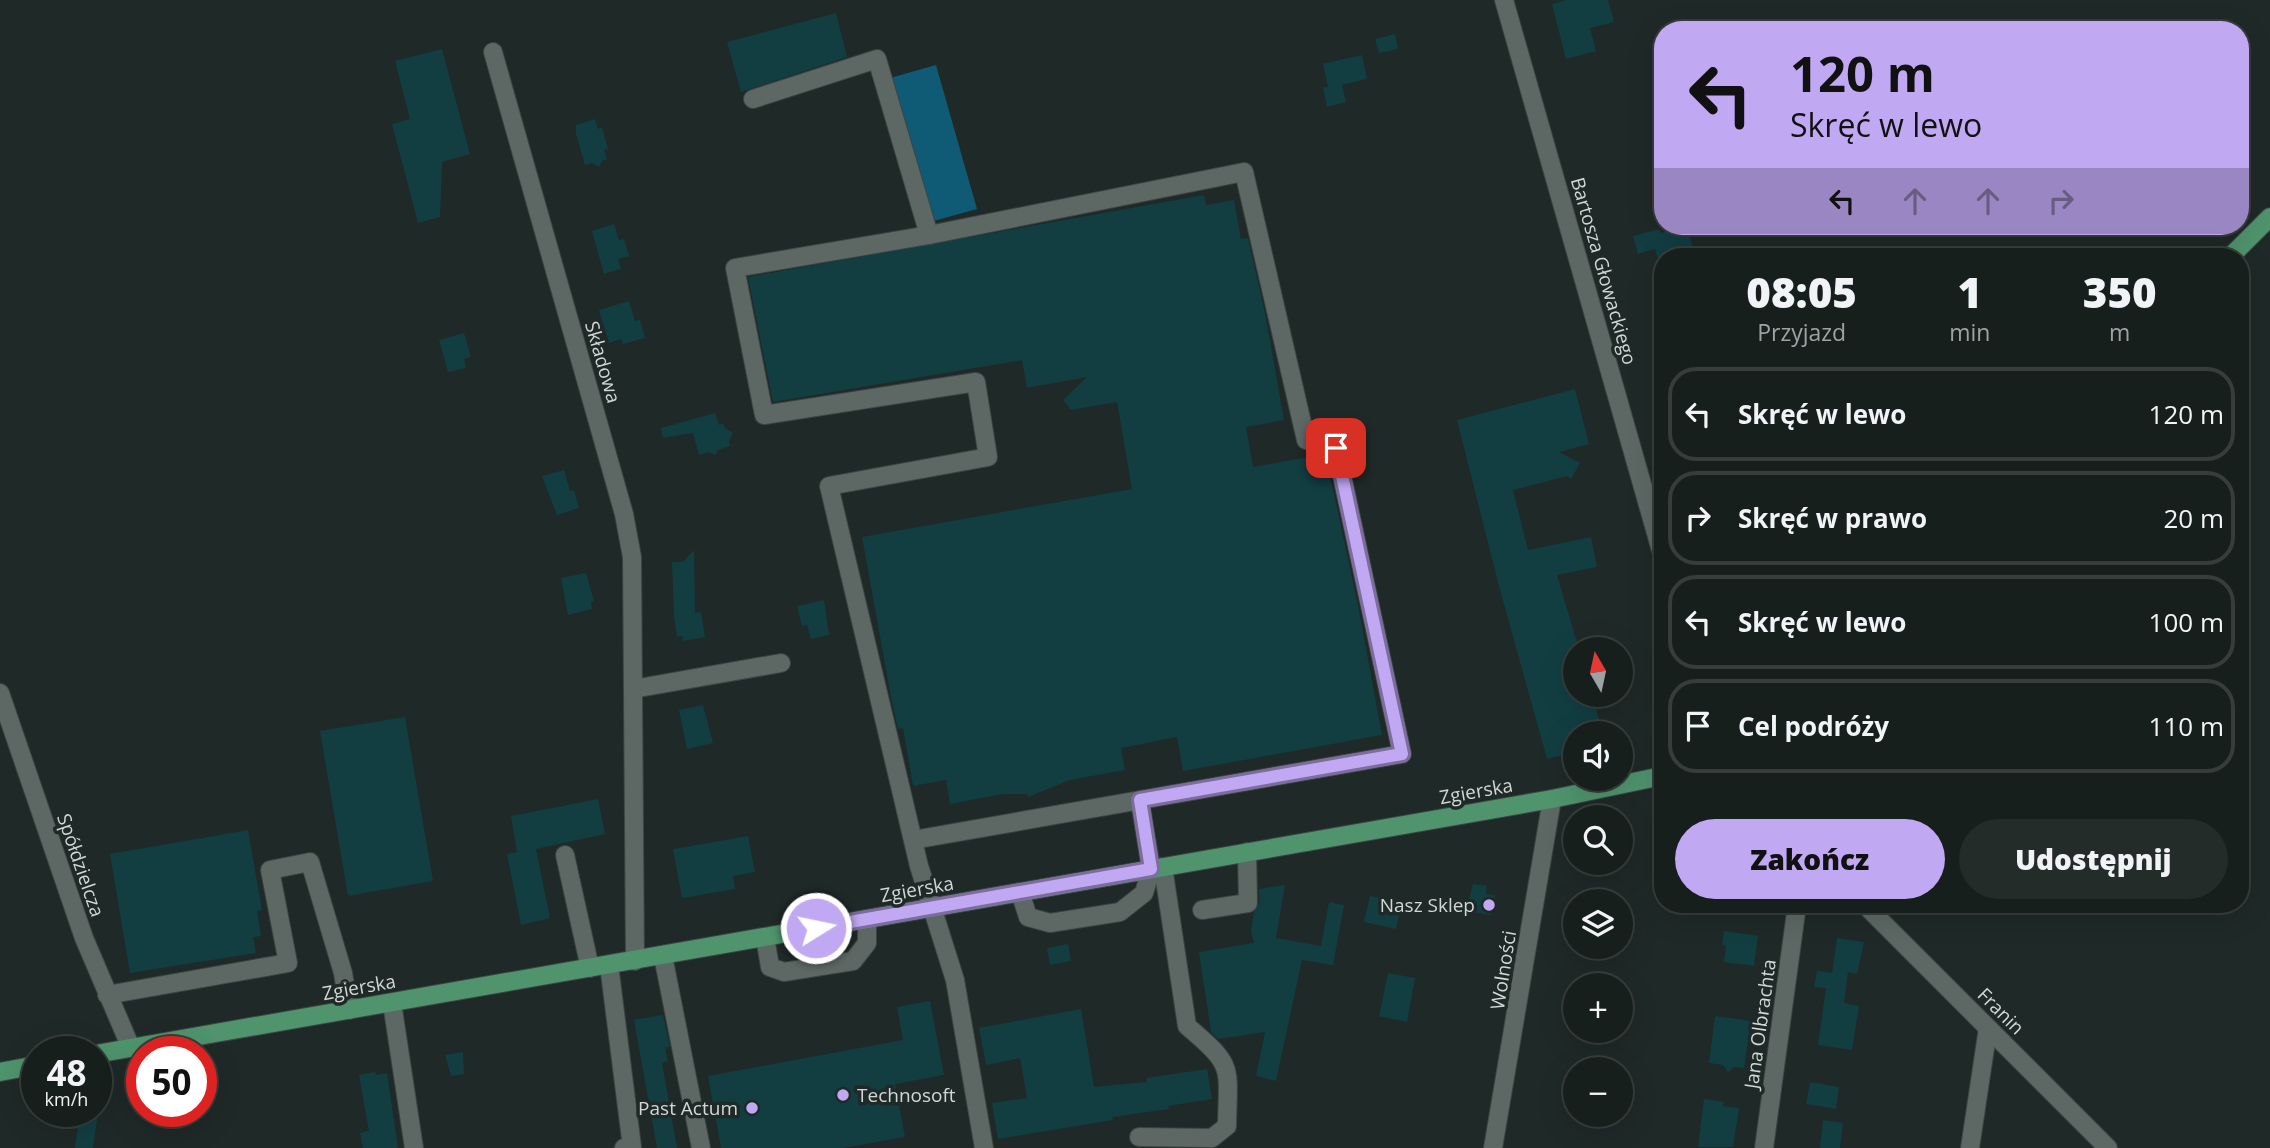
<!DOCTYPE html>
<html lang="pl">
<meta charset="utf-8">
<style>
body{margin:0;font-family:"Open Sans",sans-serif;background:#242c2a;color:#f1f3f6;height:100vh;display:flex;flex-direction:column;font-size:26px;white-space:nowrap}
*{box-sizing:border-box;margin:0}
p{font-size:23px;color:#9ea2a4}
.icon{flex:none;width:38px;height:38px;fill:none;stroke:currentColor;stroke-width:2;stroke-linecap:round;stroke-linejoin:round}
.map{position:relative;flex:1;overflow:hidden}
.sheet{position:absolute;left:1654px;top:248px;width:595px;height:665px;display:flex;flex-direction:column;background:#171f1d;border-radius:28px;box-shadow:0 7px 28px #0002,0 0 0 2px #363d3b}
.sheet>*{flex:none}
.guide{position:absolute;left:1654px;top:21px;width:595px;height:214px;border-radius:28px;box-shadow:0 7px 28px #0002,0 0 0 2px #363d3b;background:#c0a8f3;color:#111;overflow:hidden}
.needle{width:46px;rotate:351deg}
.buttons{position:absolute;left:1563px;top:637px;display:grid;gap:14px}
.buttons a{display:grid;place-items:center;width:70px;height:70px;border-radius:50%;background:#171f1d;box-shadow:0 7px 28px #0002,0 0 0 2px #363d3b;font-size:35px}
.speed{position:absolute;left:21px;top:1036px;display:flex;gap:14px;font-size:35px;font-weight:700;text-align:center}
.speed>*{display:grid;place-content:center;width:91px;height:91px;border-radius:50%;background:#171f1d;box-shadow:0 7px 28px #0002,0 0 0 2px #363d3b;line-height:1}
.speed small{font-size:18px;font-weight:400}
.speed .limit{border:10px solid #d22;background:#fff;color:#111}
.pin{position:absolute;display:grid;place-items:center;width:60px;height:60px;color:#fff;margin:-30px;border-radius:14px;box-shadow:0 4px 10px #0006}
.me{position:absolute;width:77px;margin:-38px;rotate:80deg;stroke-linejoin:round;filter:drop-shadow(0 0 5px #0008)}
.turn{display:flex;align-items:center;gap:24px;height:147px;padding:0 21px;font-size:32px}
.turn .icon{width:91px;height:91px;stroke-width:2.5}
.turn b{display:block;font-size:49px;line-height:60px}
.lanes{display:flex;align-items:center;height:66px;padding:0 21px;background:#0003;justify-content:center;gap:35px;direction:ltr}
.lanes .off{opacity:.35}
.eta{display:flex;justify-content:space-evenly;align-items:center;height:119px;text-align:center}
.eta b{font-size:42px;font-weight:800;line-height:49px}
.action{display:flex;gap:14px;margin-top:auto;padding:14px 21px}
.action a{flex:1;height:80px;border-radius:42px;background:#c0a8f3;color:#111;font-size:28px;font-weight:800;line-height:80px;text-align:center}
.action a+a{background:#242c2a;color:#f1f3f6}
ul{padding:0;list-style:none}
li{display:flex;align-items:center;gap:21px;height:94px;margin:0 14px 10px;padding:0 7px;border:4px solid #363d3b;border-radius:28px}
li div{flex:1}
li b{display:block;font-size:26px}
li em{font-style:normal}
.map>svg:first-child{display:block}
.water{fill:#0f5a74}
.building{fill:#123e42}
.lines{fill:none;stroke-linecap:round;stroke-linejoin:round}
.minor-casing{stroke:#3d4543;stroke-width:20}
.major-casing{stroke:#3d4543;stroke-width:20}
.minor{stroke:#5d6865;stroke-width:18}
.major{stroke:#4f946d;stroke-width:18}
.route-casing{stroke:#7d6d9e;stroke-width:18}
.route{stroke:#c0a8f3;stroke-width:12}
.poi-dot{fill:#c0a8f3;stroke:#1f2927;stroke-width:2.5}
.labels{text-anchor:middle;stroke-width:7;stroke-linejoin:round;paint-order:stroke}
.street-label{font-size:19px;fill:#d1d7d5;stroke:#1f2927}
.poi-label{font-size:19px;fill:#d1d7d5;stroke:#1f2927;text-anchor:end}
</style>
<div class="map">
<svg width="2270" height="1148" viewBox="0 0 2270 1148">
<rect width="100%" height="100%" fill="#1f2927"/>
<polygon class="water" points="936,65 977,209 930,222 890,78"/>
<g class="building">
<polygon points="1566,0 1608,0 1614,22 1590,28 1596,51 1566,59 1552,4"/>
<polygon points="836,13 847,57 741,92 727,42"/>
<polygon points="1395,34 1398,49 1379,53 1375,39"/>
<polygon points="442,49 470,154 442,162 440,217 418,223 392,124 410,119 395,61"/>
<polygon points="1362,55 1367,79 1342,85 1346,102 1327,107 1323,88 1328,87 1323,64"/>
<polygon points="595,119 598,129 602,127 608,149 604,150 607,159 602,161 599,167 593,163 585,165 576,134 576,125"/>
<polygon points="1204,195 1206,205 1234,200 1241,239 1248,238 1265,313 1284,420 1246,427 1253,467 1319,455 1326,457 1358,605 1382,735 1183,771 1177,737 1121,748 1125,770 1070,780 1028,797 1027,794 1003,794 950,804 946,780 913,786 903,728 898,729 891,697 862,537 1132,489 1117,402 1071,410 1063,400 1087,377 1027,388 1022,360 773,402 748,277"/>
<polygon points="614,224 619,240 624,239 629,256 618,259 621,269 604,274 592,231"/>
<polygon points="1686,226 1696,257 1657,257 1655,249 1638,254 1633,236 1659,229 1661,233"/>
<polygon points="629,301 635,321 640,320 645,338 623,344 621,339 609,343 599,310"/>
<polygon points="464,333 471,357 464,359 466,368 448,372 439,340"/>
<polygon points="1575,389 1589,444 1559,452 1580,463 1571,479 1567,476 1513,490 1528,550 1591,537 1597,567 1557,575 1579,649 1575,649 1575,695 1592,695 1603,733 1575,733 1575,752 1547,759 1499,586 1457,420"/>
<polygon points="715,413 719,425 723,423 725,428 733,433 729,441 730,446 718,450 715,455 709,452 699,455 693,433 663,438 661,428"/>
<polygon points="564,470 570,491 574,490 579,508 557,515 542,476"/>
<polygon points="694,550 695,613 701,612 705,637 683,641 682,636 677,637 674,617 672,562 683,562"/>
<polygon points="586,573 594,601 591,602 592,609 568,615 561,578"/>
<polygon points="824,600 829,635 811,639 807,625 802,626 797,606"/>
<polygon points="703,705 713,743 687,749 679,710"/>
<polygon points="405,717 433,881 348,896 320,731"/>
<polygon points="598,799 605,834 536,849 550,918 521,925 507,854 517,852 511,816"/>
<polygon points="248,830 262,910 257,911 261,936 253,937 256,953 130,973 110,854"/>
<polygon points="748,836 755,872 733,876 735,889 682,898 673,849"/>
<polygon points="1473,884 1487,886 1486,894 1495,895 1491,915 1466,911"/>
<polygon points="1285,885 1276,938 1321,946 1329,902 1344,905 1333,965 1302,960 1276,1081 1256,1076 1265,1032 1218,1039 1211,1032 1199,952 1254,943 1251,931 1254,912 1259,903 1259,889"/>
<polygon points="1370,896 1402,902 1396,929 1364,922"/>
<polygon points="1724,931 1758,936 1754,966 1724,962 1726,946 1722,945"/>
<polygon points="1837,938 1864,942 1857,974 1848,972 1844,1003 1859,1006 1852,1050 1818,1045 1826,988 1814,987 1817,971 1832,973"/>
<polygon points="1068,944 1071,961 1050,965 1047,948"/>
<polygon points="1388,973 1415,978 1407,1022 1379,1016"/>
<polygon points="930,1001 944,1075 895,1084 905,1137 843,1148 721,1148 708,1076 903,1040 897,1007"/>
<polygon points="1081,1009 1094,1087 1147,1082 1147,1078 1207,1069 1212,1099 1168,1106 1169,1109 1112,1117 1113,1120 998,1139 992,1103 1027,1098 1020,1058 986,1065 979,1028"/>
<polygon points="663,1015 670,1047 665,1048 668,1061 662,1063 677,1148 657,1148 634,1020"/>
<polygon points="1715,1016 1751,1021 1744,1068 1734,1067 1728,1072 1723,1065 1709,1063"/>
<polygon points="463,1052 464,1074 451,1076 445,1055"/>
<polygon points="375,1072 376,1075 387,1073 398,1148 363,1148 360,1133 369,1131 359,1075"/>
<polygon points="1810,1082 1839,1087 1836,1109 1806,1104"/>
<polygon points="1704,1099 1724,1102 1723,1106 1739,1108 1733,1147 1698,1147"/>
<polygon points="80,1111 98,1113 93,1148 75,1148"/>
<polygon points="1823,1120 1843,1123 1840,1148 1820,1148"/>
</g>
<g class="lines">
<g class="minor-casing">
<g id="minor">
<polyline points="1504,0 1662,554"/>
<polyline points="493,52 624,514 632,557 635,961"/>
<polyline points="753,99 877,59 929,235 735,268 764,415 976,382 988,457 829,486 919,866 955,980 984,1148"/>
<polyline points="633,689 781,663"/>
<polyline points="0,693 84,938 131,1048"/>
<polyline points="913,840 1402,754 1336,448 1306,440 1244,172 929,235"/>
<polyline points="565,855 590,968"/>
<polyline points="1020,892 1028,917 1050,923 1120,912 1144,893 1151,869 1140,801"/>
<polyline points="1865,905 2108,1148"/>
<polyline points="1202,910 1248,903 1247,852"/>
<polyline points="765,937 770,967 784,972 853,961 867,943 867,919"/>
<polyline points="663,956 701,1148"/>
<polyline points="609,965 632,1147 624,1148"/>
<polyline points="107,995 288,963 270,870 310,862 343,973 349,1010"/>
<polyline points="392,1003 414,1148"/>
<path d="M 1139,1137 L 1212,1138 L 1227,1126 C 1228,1065 1235,1067 1187,1026 L 1163,867"/>
<polyline points="1493,1148 1552,799"/>
<polyline points="1764,1148 1797,905"/>
<polyline points="1970,1148 1988,1028"/>
</g>
</g>
<g class="major-casing">
<g id="major">
<polyline points="2230,257 2270,217"/>
<polyline points="96,1054 1552,799 1662,776"/>
<polyline points="0,1072 37,1065"/>
</g>
</g>
<use href="#minor" class="minor"/>
<use href="#major" class="major"/>
</g>
<g class="lines">
<g class="route-casing">
<polyline id="route" points="816,928 1151,869 1140,800 1402,754 1336,448"/>
</g>
<use href="#route" class="route"/>
</g>
<g class="poi-dot">
<circle cx="1489" cy="905" r="7"/>
<circle cx="843" cy="1095" r="7"/>
<circle cx="752" cy="1108" r="7"/>
</g>
<g class="labels">
<g class="street-label">
<text transform="translate(1604 271) rotate(74)" y="7">Bartosza Głowackiego</text>
<text transform="translate(603 362) rotate(74)" y="7">Składowa</text>
<text transform="translate(1476 791) rotate(-10)" y="7">Zgierska</text>
<text transform="translate(81 865) rotate(71)" y="7">Spółdzielcza</text>
<text transform="translate(917 889) rotate(-10)" y="7">Zgierska</text>
<text transform="translate(1503 970) rotate(-81)" y="7">Wolności</text>
<text transform="translate(359 987) rotate(-10)" y="7">Zgierska</text>
<text transform="translate(2001 1011) rotate(45)" y="7">Franin</text>
<text transform="translate(1760 1024) rotate(-82)" y="7">Jana Olbrachta</text>
</g>
<g class="poi-label">
<text x="1475" y="912">Nasz Sklep</text>
<text x="857" y="1102" text-anchor="start">Technosoft</text>
<text x="738" y="1115">Past Actum</text>
</g>
</g>
</svg>
<div class="buttons">
<a><svg class="needle" viewBox="-14 -14 28 28"><path d="M0-13l5 13h-10z" fill="#e53935"/><path d="M0 13l5-13h-10z" fill="#9ea2a4"/></svg></a>
<a><svg class="icon" aria-label="sound" viewBox="0 0 24 24"><path d="M4 9h4l5-4v14l-5-4H4zM17 9q2 3 0 6"/></svg></a>
<a><svg class="icon" aria-label="search" viewBox="0 0 24 24"><circle cx="10" cy="10" r="6"/><path d="M15 15l6 6"/></svg></a>
<a><svg class="icon" aria-label="layers" viewBox="0 0 24 24"><path d="M12 4l9 5-9 5-9-5zM3 14l9 5 9-5"/></svg></a>
<a>+</a>
<a>−</a>
</div>
<div class="speed"><div>48<small>km/h</small></div><div class="limit">50</div></div>
<div class="pin" style="left:1336px;top:448px;background:#d93025"><svg class="icon" aria-label="arrive" viewBox="0 0 24 24"><path d="M6 21V4h12l-3 4 3 4H6"/></svg></div>
<svg class="me" style="left:816px;top:928px" viewBox="-20 -20 40 40"><circle r="17" fill="#c0a8f3" stroke="#fff" stroke-width="3"/><path d="M0-11L8 9 0 5-8 9z" fill="#fff"/></svg>
<div class="guide">
<div class="turn"><svg class="icon" aria-label="left" viewBox="0 0 24 24"><path d="M17 20v-9H6M10 6l-5 5 5 5"/></svg><div><b>120 m</b>Skręć w lewo</div></div>
<div class="lanes"><svg class="icon" aria-label="left" viewBox="0 0 24 24"><path d="M17 20v-9H6M10 6l-5 5 5 5"/></svg><svg class="icon off" aria-label="ahead" viewBox="0 0 24 24"><path d="M12 20V5M6 11l6-6 6 6"/></svg><svg class="icon off" aria-label="ahead" viewBox="0 0 24 24"><path d="M12 20V5M6 11l6-6 6 6"/></svg><svg class="icon off" aria-label="right" viewBox="0 0 24 24"><path d="M7 20v-9h11M14 6l5 5-5 5"/></svg></div>
</div>
<section class="sheet">
<div class="eta">
<div><b>08:05</b><p>Przyjazd</p></div>
<div><b>1</b><p>min</p></div>
<div><b>350</b><p>m</p></div>
</div>
<ul>
<li><svg class="icon" aria-label="left" viewBox="0 0 24 24"><path d="M17 20v-9H6M10 6l-5 5 5 5"/></svg><div><b>Skręć w lewo</b></div><em>120 m</em></li>
<li><svg class="icon" aria-label="right" viewBox="0 0 24 24"><path d="M7 20v-9h11M14 6l5 5-5 5"/></svg><div><b>Skręć w prawo</b></div><em>20 m</em></li>
<li><svg class="icon" aria-label="left" viewBox="0 0 24 24"><path d="M17 20v-9H6M10 6l-5 5 5 5"/></svg><div><b>Skręć w lewo</b></div><em>100 m</em></li>
<li><svg class="icon" aria-label="arrive" viewBox="0 0 24 24"><path d="M6 21V4h12l-3 4 3 4H6"/></svg><div><b>Cel podróży</b></div><em>110 m</em></li>
</ul>
<div class="action"><a>Zakończ</a><a>Udostępnij</a></div>
</section>
</div>
